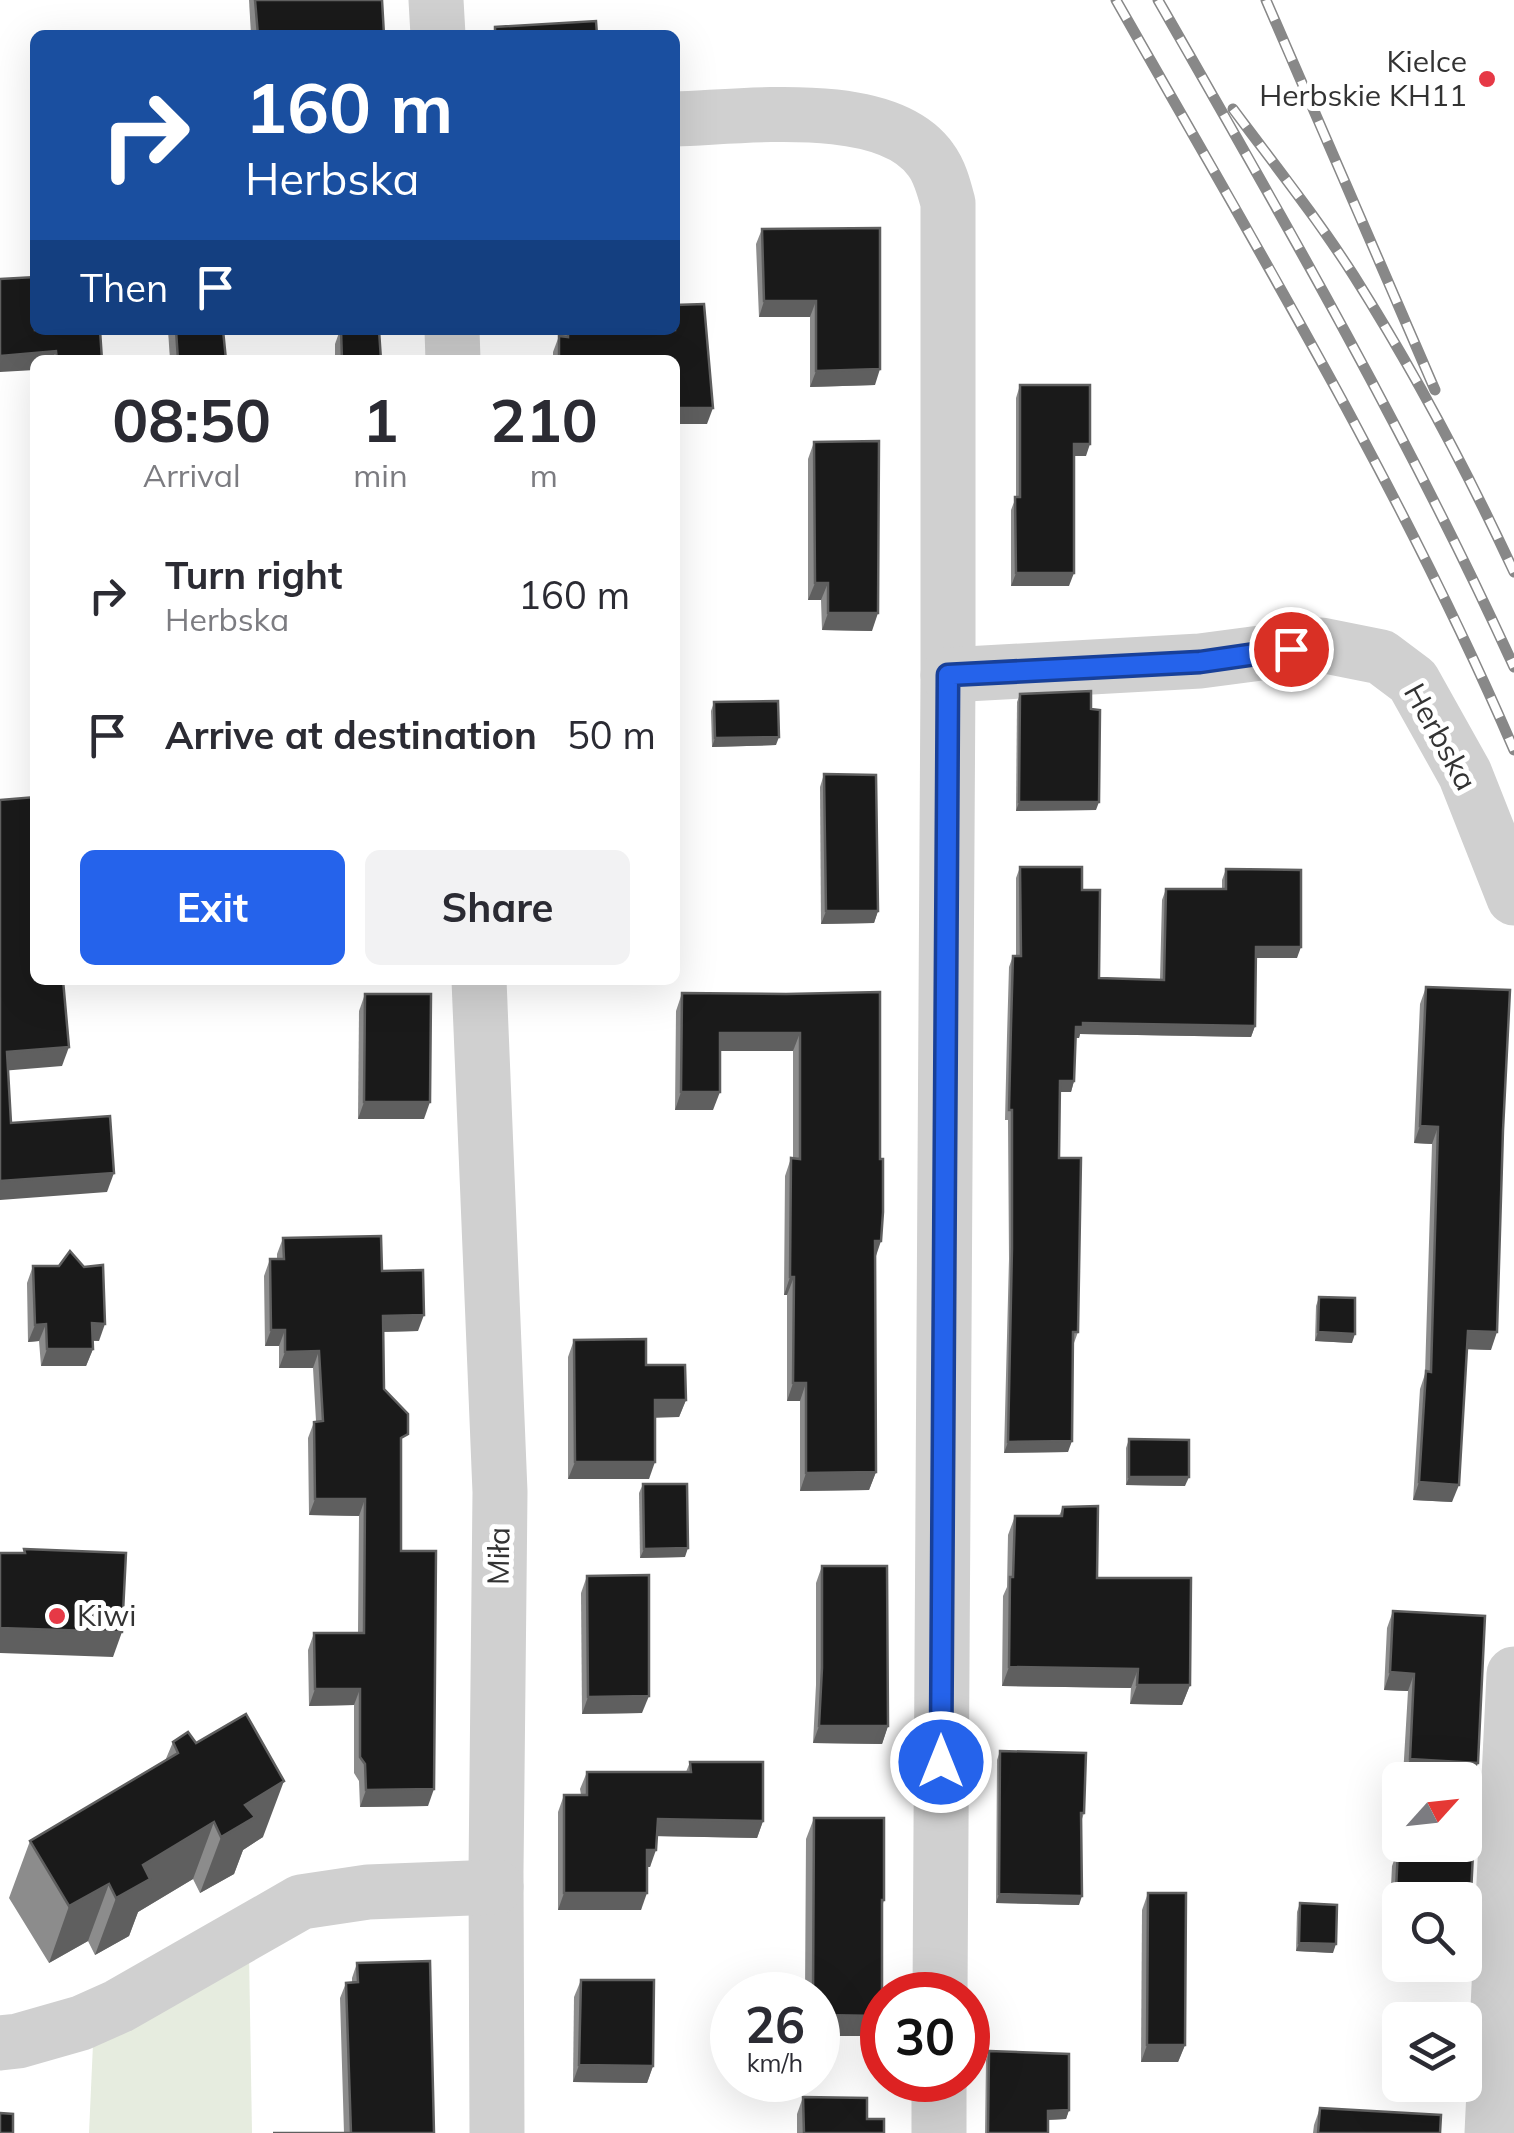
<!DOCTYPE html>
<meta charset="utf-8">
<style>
body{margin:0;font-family:Mulish,sans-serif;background:#f2f2f3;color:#2b2b33;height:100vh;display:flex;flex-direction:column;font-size:38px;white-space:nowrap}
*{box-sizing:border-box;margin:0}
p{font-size:32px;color:#7c7c81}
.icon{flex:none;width:55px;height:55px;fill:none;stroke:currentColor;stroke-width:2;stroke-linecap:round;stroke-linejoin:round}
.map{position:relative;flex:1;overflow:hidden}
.drawer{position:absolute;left:30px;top:355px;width:650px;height:630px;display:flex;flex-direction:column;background:#fff;border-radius:15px;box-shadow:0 10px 40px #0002}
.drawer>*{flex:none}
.hud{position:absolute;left:30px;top:30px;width:650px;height:305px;border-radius:15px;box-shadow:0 10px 40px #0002;background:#1a4fa0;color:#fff;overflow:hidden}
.needle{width:65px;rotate:63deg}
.tools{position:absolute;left:1382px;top:1762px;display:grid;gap:20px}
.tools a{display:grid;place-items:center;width:100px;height:100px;border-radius:15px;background:#fff;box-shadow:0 10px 40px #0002;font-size:50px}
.speed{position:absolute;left:710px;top:1972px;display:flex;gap:20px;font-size:50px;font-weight:700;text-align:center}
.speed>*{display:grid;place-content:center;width:130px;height:130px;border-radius:50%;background:#fff;box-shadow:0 10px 40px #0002;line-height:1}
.speed small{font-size:25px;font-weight:400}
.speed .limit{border:15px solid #d22;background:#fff;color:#111}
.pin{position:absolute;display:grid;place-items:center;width:85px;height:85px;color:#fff;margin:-42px;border:5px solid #fff;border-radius:50%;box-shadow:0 2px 10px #0007}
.me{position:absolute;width:110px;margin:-55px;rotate:0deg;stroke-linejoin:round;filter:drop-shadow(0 0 8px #0008)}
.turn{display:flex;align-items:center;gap:35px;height:210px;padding:0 50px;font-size:45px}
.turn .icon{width:130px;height:130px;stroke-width:2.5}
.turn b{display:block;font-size:70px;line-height:85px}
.then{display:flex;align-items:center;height:95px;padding:0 50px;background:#0003;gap:20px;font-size:38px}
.eta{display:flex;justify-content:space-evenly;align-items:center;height:170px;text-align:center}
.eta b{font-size:60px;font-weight:700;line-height:70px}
.button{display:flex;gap:20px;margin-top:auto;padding:20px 50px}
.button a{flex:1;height:115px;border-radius:15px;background:#2563eb;color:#fff;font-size:40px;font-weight:700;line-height:115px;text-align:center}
.button a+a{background:#f2f2f3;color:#2b2b33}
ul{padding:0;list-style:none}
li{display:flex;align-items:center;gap:30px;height:140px;padding:0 50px}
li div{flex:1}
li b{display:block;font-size:38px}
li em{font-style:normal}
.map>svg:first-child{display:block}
.green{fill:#e6ecdf}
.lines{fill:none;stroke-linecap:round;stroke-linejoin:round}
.minor{stroke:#d0d0d0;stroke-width:55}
.rail-casing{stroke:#888;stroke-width:11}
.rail{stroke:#fff;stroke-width:8;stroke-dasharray:22;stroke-linecap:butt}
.wall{fill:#8c8c8c}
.shaded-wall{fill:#5f5f5f}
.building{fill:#1a1a1a;stroke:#5f5f5f;stroke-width:2.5}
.route-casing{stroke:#184099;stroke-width:25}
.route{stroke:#2563eb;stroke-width:18}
.poi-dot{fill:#e63946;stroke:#fff;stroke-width:4}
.labels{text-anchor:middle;stroke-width:10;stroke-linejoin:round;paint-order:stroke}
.poi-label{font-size:30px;fill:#333;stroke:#fff;text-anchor:end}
.street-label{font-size:30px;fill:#333;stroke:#fff}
</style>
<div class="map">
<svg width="1514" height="2133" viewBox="0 0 1514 2133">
<rect width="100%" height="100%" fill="#fff"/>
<polygon class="green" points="249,1952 252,2133 89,2133 93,2044"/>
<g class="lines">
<g class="minor">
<polyline points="436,0 438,35"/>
<path d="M 675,119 C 744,117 887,97 931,160 C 940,172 944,188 948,203 L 948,675 L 940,1995"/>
<polyline points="452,330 453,360"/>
<polyline points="948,675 1200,661 1321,645 1381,657 1413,681 1465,774 1514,898"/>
<polyline points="479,980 500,1492 496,1872 497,2133"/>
<polyline points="0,2043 18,2041 81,2023 119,2006 301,1902 368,1892 496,1887"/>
<polyline points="939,2133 939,2080"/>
<polyline points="1492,2133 1514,1674"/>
</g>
<g class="rail-casing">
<g id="rail">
<path d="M 1116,0 C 1256,246 1402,490 1514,750"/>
<path d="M 1158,0 C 1283,218 1409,437 1514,667"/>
<polyline points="1266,0 1435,390"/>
<path d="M 1233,109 C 1274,164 1317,218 1354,276 C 1414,371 1467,471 1514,572"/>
</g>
</g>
<use href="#rail" class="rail"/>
</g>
<g class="wall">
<polygon points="249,0 382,0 384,35 251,35"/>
<polygon points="762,229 875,385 810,387 810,317 759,317 756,244"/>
<polygon points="168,330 223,330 226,360 170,360"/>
<polygon points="340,330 379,330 381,360 335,360 335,344"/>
<polygon points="562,330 675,330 707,424 675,360 553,360 553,352 559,336 562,336"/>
<polygon points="1020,385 1086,456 1074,456 1069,586 1011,586 1011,510 1016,497 1016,398"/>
<polygon points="814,442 872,631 822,630 821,600 808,600 808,459"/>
<polygon points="1020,694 1091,709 1096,810 1016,811 1017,702"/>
<polygon points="714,702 776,745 712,747 711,711"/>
<polygon points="824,774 878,911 874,923 821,924 820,787"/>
<polygon points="1020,867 1082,890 1099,978 1160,979 1162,900 1166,889 1222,889 1222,880 1226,869 1297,958 1256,958 1255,1026 1251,1037 1080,1034 1079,1038 1075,1038 1074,1081 1071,1092 1060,1092 1059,1158 1078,1332 1074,1343 1073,1343 1068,1452 1004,1453 1009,1259 1008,1120 1005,1120 1007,1036 1009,967 1013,956 1016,956 1016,878"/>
<polygon points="1426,987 1491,1350 1467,1349 1452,1502 1413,1500 1420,1389 1425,1374 1432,1144 1414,1143 1420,1004"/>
<polygon points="682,993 786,994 875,1257 876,1472 869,1490 800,1491 800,1401 787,1401 787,1295 784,1295 785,1176 791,1158 793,1158 793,1051 720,1051 713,1110 675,1110 676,1011"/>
<polygon points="365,994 424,1119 358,1119 359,1011"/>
<polygon points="283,1238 382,1271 418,1331 383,1332 384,1389 401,1450 401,1551 428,1806 360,1807 359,1781 354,1773 354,1705 309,1706 308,1650 314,1633 358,1633 359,1516 309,1515 308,1438 314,1422 316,1421 313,1368 279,1368 279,1346 265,1346 264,1276 270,1259 277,1259 277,1254"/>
<polygon points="33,1266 99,1341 92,1341 93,1349 86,1366 41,1366 39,1341 28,1342 27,1283"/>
<polygon points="1319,1297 1352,1343 1315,1341 1316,1306"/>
<polygon points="574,1340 646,1365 686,1400 679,1417 655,1417 649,1479 568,1479 568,1357"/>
<polygon points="1129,1439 1185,1486 1126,1485 1126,1448"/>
<polygon points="643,1484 685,1557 640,1558 639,1493"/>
<polygon points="1063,1507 1097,1578 1190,1685 1182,1705 1130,1704 1131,1688 1002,1686 1003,1596 1007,1587 1008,1535 1015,1516 1059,1516"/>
<polygon points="822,1566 888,1726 882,1744 813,1743 816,1685 816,1583"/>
<polygon points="587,1576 642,1713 582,1714 581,1593"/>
<polygon points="1393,1611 1472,1780 1403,1776 1408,1691 1384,1690 1387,1628"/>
<polygon points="173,1742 263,1837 243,1850 234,1874 200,1893 193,1879 138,1912 129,1936 95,1955 88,1941 49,1963 9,1898 30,1841 165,1761"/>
<polygon points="1000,1751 1084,1813 1081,1822 1079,1905 996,1903 997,1760"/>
<polygon points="690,1762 763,1821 757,1838 657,1836 650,1867 647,1867 641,1910 558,1910 558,1812 564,1795 581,1795 580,1789 587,1772 686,1772"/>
<polygon points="814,1818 884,1900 882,1907 882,2016 874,2036 818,1995 805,1995 806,1839"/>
<polygon points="1398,1849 1473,1853 1469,1935 1465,1945 1465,1900 1400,1900 1400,1949 1388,1948 1392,1866"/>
<polygon points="1148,1893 1185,2045 1178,2062 1141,2062 1142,1910"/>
<polygon points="1300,1903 1333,1953 1296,1951 1297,1912"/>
<polygon points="357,1963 434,2133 344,2133 340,1998 346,1983 352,1982 352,1978"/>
<polygon points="581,1980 653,2066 647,2083 573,2082 574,1997"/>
<polygon points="989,2051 1069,2110 1066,2119 1048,2120 1048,2133 985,2133 986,2060"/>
<polygon points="803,2097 867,2119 884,2133 797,2133 797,2114"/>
<polygon points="1320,2108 1440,2133 1313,2133 1314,2125"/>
</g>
<g class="shaded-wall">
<polygon points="764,301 816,301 810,317 759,317"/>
<polygon points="56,351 53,360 35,360 35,370 0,372 0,356"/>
<polygon points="880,369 875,385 810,387 816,371"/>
<polygon points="675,408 713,408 707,424 675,424"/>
<polygon points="1074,444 1090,444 1086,456 1069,456"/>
<polygon points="1016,573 1074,573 1069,586 1011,586"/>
<polygon points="815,583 828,583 821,600 808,600"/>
<polygon points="828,613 878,613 872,631 822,630"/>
<polygon points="779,737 776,745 712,747 715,738"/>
<polygon points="1019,802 1099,802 1096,810 1016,811"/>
<polygon points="826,911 878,911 874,923 821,924"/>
<polygon points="1256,947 1301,947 1297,958 1252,958"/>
<polygon points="1083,1023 1255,1026 1251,1037 1080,1034 1079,1038 1072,1038 1076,1027"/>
<polygon points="720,1033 800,1033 793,1051 714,1051"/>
<polygon points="69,1047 62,1066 1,1071 7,1052"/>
<polygon points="1060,1081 1074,1081 1071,1092 1057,1092"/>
<polygon points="681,1092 720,1092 713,1110 675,1110"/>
<polygon points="364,1102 430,1102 424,1119 358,1119"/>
<polygon points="1420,1126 1438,1127 1432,1144 1414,1143"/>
<polygon points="114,1173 107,1192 0,1200 0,1181"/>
<polygon points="875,1241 881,1241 875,1259"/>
<polygon points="790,1277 794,1277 787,1295 784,1295"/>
<polygon points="424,1315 418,1331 377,1332 383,1316"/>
<polygon points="92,1323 105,1324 99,1341 85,1340"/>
<polygon points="46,1324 39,1341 28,1342 35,1325"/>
<polygon points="271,1330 285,1330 279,1346 265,1346"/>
<polygon points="1468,1331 1497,1332 1491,1350 1461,1349"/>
<polygon points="1318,1332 1355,1334 1352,1343 1315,1341"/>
<polygon points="47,1349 93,1349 86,1366 41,1366"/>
<polygon points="319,1351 313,1368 279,1368 285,1352"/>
<polygon points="793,1383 806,1383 800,1401 787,1401"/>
<polygon points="655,1400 686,1400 679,1417 649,1418"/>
<polygon points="1072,1441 1068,1452 1004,1453 1008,1442"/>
<polygon points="575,1462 655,1462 649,1479 568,1479"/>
<polygon points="876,1472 869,1490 800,1491 806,1473"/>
<polygon points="1129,1477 1189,1477 1185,1486 1126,1485"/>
<polygon points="1419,1482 1459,1485 1452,1502 1413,1500"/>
<polygon points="315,1499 365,1499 359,1516 309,1515"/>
<polygon points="688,1548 685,1557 640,1558 644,1549"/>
<polygon points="0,1628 122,1632 113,1657 0,1653"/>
<polygon points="1009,1667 1138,1669 1131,1688 1002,1686"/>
<polygon points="1390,1672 1414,1674 1408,1691 1384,1690"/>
<polygon points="1137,1685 1190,1685 1182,1705 1130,1704"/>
<polygon points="315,1689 360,1689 354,1705 309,1706"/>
<polygon points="649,1696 642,1713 582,1714 588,1697"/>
<polygon points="819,1726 888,1726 882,1744 813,1743"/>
<polygon points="1410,1759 1478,1763 1472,1780 1403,1776"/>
<polygon points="284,1781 263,1837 243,1850 234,1874 200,1893 221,1837 245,1805"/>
<polygon points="434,1789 428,1806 360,1807 366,1790"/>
<polygon points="658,1819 763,1821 757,1838 651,1836"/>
<polygon points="214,1822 193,1879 138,1912 129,1936 95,1955 116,1898 143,1865"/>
<polygon points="647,1850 656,1850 650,1867 641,1867"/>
<polygon points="109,1884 88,1941 49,1963 69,1906"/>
<polygon points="564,1893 647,1893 641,1910 558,1910"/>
<polygon points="999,1894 1082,1896 1079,1905 996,1903"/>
<polygon points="1394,1931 1400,1932 1400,1949 1388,1948"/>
<polygon points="1299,1943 1336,1944 1333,1953 1296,1951"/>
<polygon points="818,2015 882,2016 874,2036 818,2036"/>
<polygon points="1147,2045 1185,2045 1178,2062 1141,2062"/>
<polygon points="579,2065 653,2066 647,2083 573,2082"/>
<polygon points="1069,2110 1066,2119 1045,2120 1048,2111"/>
</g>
<g class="building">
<polygon points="255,0 382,0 384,35 258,35"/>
<polygon points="596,21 597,35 495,35 495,27"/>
<polygon points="880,228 880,369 816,371 816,301 764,301 762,229"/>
<polygon points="35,277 35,330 100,330 102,360 57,360 56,351 0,356 0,279"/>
<polygon points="704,304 713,408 675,408 675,360 559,360 559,336 568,337 568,330 675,330 675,305"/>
<polygon points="176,330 223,330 226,360 178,360"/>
<polygon points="341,330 379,330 381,360 342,360"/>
<polygon points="1020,385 1090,385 1090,444 1074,444 1074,573 1016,573 1015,497 1020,497"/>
<polygon points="879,441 878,613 828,613 828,583 815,583 814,442"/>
<polygon points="1091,691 1091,709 1100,710 1099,802 1019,802 1020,694"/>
<polygon points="778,701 779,737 715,738 714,702"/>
<polygon points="824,774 876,775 878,911 826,911"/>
<polygon points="35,797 35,980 63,980 69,1047 7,1052 11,1123 110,1116 114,1173 0,1181 0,800"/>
<polygon points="1020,867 1082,867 1082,890 1100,890 1099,978 1164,980 1166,889 1226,889 1226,869 1301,870 1301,947 1256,947 1255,1026 1083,1023 1083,1027 1076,1027 1074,1081 1060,1081 1059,1158 1081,1158 1078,1332 1073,1332 1072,1441 1008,1442 1012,1248 1012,1110 1009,1110 1011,1025 1013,956 1021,956"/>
<polygon points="1426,987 1510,990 1503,1130 1497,1332 1468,1331 1459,1485 1419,1482 1426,1371 1431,1372 1438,1127 1420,1126"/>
<polygon points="880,992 880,1159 883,1159 883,1212 881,1241 875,1241 876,1472 806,1473 806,1383 793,1383 794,1277 790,1277 791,1158 800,1159 800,1033 720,1033 720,1092 681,1092 682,993 786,994"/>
<polygon points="365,994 431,994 430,1102 364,1102"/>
<polygon points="381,1236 382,1271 423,1270 424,1315 383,1316 384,1389 408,1414 408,1434 401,1438 401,1551 436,1551 434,1789 366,1790 365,1764 360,1757 360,1689 315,1689 314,1633 364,1633 365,1499 315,1499 314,1422 323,1421 319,1351 285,1352 285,1330 271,1330 270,1259 284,1259 283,1238"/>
<polygon points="70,1251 84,1267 103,1265 105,1324 92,1323 93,1349 47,1349 46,1324 35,1325 33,1266 59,1266"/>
<polygon points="1319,1297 1355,1298 1355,1334 1318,1332"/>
<polygon points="646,1339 646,1365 685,1365 686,1400 655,1400 655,1462 575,1462 574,1340"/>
<polygon points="1129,1439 1189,1440 1189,1477 1129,1477"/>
<polygon points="643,1484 687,1484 688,1548 644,1549"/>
<polygon points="1098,1506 1097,1578 1191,1578 1190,1685 1137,1685 1138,1669 1009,1667 1010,1577 1013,1577 1015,1516 1062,1516 1063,1507"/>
<polygon points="24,1549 126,1553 122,1632 0,1628 0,1553 25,1553"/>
<polygon points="822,1566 887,1566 888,1726 819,1726 822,1668"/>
<polygon points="649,1575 649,1696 588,1697 587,1576"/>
<polygon points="1393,1611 1485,1616 1478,1763 1410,1759 1414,1674 1390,1672"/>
<polygon points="246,1714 284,1781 245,1805 255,1817 221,1837 214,1822 143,1865 150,1879 116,1898 109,1884 69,1906 30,1841 178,1753 173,1742 188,1732 196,1743"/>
<polygon points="1000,1751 1086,1753 1084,1813 1081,1813 1082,1896 999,1894"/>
<polygon points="690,1762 763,1762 763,1821 658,1819 656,1850 647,1850 647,1893 564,1893 564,1795 587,1795 587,1772 691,1772"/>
<polygon points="814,1818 884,1818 884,1900 882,1900 882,2016 818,2015 818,1995 813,1995"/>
<polygon points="1398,1849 1473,1853 1469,1935 1465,1935 1465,1900 1400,1900 1400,1932 1394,1931"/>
<polygon points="1148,1893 1186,1893 1185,2045 1147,2045"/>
<polygon points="1300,1903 1337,1905 1336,1944 1299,1943"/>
<polygon points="430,1961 434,2133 273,2133 351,2133 346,1983 358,1982 357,1963"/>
<polygon points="581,1980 654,1980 653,2066 579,2065"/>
<polygon points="989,2051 1069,2054 1069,2110 1048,2111 1048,2133 988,2133"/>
<polygon points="803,2097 867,2098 867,2119 884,2119 884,2133 804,2133"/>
<polygon points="1320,2108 1441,2115 1440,2133 1318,2133"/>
<polygon points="0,2113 13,2114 13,2133 0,2133"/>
</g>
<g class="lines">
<g class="route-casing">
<polyline id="route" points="941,1762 948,675 1200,662 1291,649"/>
</g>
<use href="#route" class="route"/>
</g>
<g class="poi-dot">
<circle cx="1487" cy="79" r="10"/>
<circle cx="57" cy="1616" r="10"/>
</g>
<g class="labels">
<g class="poi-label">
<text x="1467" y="72">Kielce<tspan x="1467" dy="34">Herbskie KH11</tspan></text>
<text x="77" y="1626" text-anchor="start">Kiwi</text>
</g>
<g class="street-label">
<text transform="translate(1440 737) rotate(61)" y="10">Herbska</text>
<text transform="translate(499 1556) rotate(-89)" y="10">Miła</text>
</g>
</g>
</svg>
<div class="tools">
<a><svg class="needle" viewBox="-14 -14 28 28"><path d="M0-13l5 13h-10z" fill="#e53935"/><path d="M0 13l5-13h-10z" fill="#7c7c81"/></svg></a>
<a><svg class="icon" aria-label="search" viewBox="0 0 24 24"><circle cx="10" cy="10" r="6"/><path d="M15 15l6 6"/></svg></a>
<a><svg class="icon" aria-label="layers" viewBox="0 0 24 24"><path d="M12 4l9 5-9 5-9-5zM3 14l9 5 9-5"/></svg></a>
</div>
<div class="speed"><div>26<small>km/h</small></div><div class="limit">30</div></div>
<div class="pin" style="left:1291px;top:649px;background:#d93025"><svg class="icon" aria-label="arrive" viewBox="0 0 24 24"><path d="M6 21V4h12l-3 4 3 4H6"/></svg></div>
<svg class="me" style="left:941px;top:1762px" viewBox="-20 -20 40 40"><circle r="17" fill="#2563eb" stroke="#fff" stroke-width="3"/><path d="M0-11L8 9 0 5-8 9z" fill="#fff"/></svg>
<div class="hud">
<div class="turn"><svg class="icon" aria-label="right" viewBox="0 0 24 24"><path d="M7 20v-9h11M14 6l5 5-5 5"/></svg><div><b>160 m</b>Herbska</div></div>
<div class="then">Then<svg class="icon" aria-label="arrive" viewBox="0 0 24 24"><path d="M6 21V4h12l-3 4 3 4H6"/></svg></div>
</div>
<section class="drawer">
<div class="eta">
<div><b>08:50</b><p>Arrival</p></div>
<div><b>1</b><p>min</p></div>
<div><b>210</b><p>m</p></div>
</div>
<ul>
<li><svg class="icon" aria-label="right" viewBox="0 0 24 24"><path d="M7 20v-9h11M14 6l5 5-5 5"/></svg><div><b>Turn right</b><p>Herbska</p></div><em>160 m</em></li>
<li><svg class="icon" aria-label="arrive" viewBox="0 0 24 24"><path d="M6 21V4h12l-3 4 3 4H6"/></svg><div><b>Arrive at destination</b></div><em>50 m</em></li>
</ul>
<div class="button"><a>Exit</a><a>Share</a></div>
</section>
</div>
